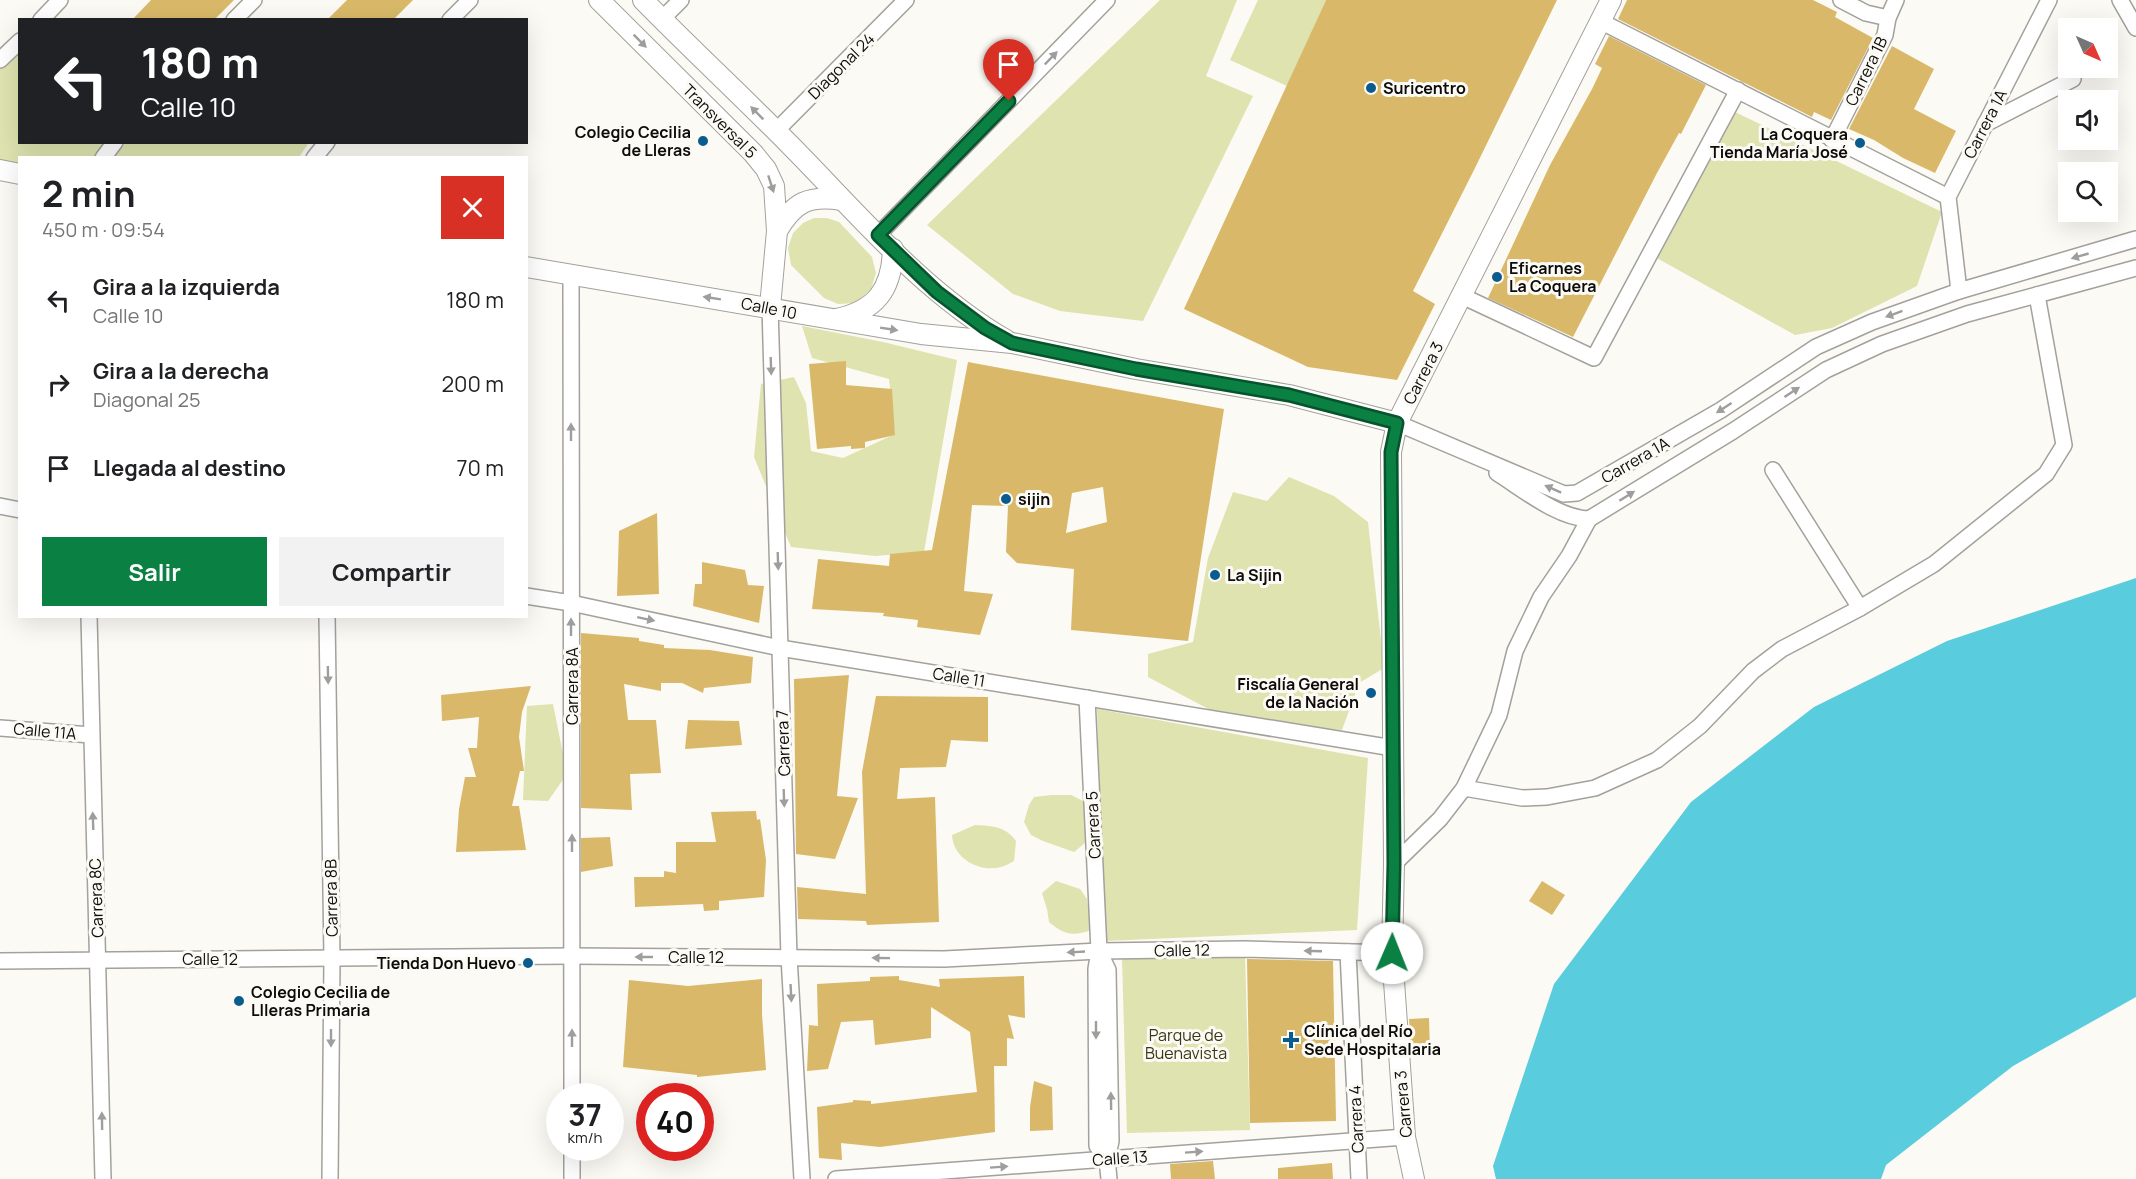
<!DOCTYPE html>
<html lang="es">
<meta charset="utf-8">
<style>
body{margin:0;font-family:Manrope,sans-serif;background:#f2f2f2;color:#202124;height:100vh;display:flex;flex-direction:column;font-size:22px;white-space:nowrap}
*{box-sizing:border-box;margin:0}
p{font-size:20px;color:#757577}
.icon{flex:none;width:33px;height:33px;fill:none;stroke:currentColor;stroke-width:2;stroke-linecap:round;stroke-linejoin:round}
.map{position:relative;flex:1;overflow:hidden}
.drawer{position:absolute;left:18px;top:156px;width:510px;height:462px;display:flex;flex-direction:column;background:#fff;border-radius:0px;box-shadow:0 6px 24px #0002}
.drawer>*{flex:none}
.hud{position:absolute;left:18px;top:18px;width:510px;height:126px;border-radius:0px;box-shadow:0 6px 24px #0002;background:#202124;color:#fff;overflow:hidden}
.needle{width:39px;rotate:135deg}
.controls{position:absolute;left:2058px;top:18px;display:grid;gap:12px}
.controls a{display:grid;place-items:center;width:60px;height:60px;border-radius:0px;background:#fff;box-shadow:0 6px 24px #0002;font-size:30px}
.speed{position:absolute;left:546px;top:1083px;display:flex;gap:12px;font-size:30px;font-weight:700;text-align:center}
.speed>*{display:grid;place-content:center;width:78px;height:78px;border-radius:50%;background:#fff;box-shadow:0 6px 24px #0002;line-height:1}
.speed small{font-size:15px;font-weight:400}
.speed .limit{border:9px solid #d22;background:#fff;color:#111}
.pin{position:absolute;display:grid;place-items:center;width:51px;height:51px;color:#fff;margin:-62px -26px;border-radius:50% 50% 50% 0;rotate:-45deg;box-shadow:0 0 6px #0007}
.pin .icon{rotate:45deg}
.me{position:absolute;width:66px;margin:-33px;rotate:1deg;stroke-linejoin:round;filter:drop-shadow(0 0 4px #0008)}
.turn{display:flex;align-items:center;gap:21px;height:126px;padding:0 24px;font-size:27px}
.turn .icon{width:78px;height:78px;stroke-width:2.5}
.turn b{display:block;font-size:42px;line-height:51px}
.round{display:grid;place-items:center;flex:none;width:63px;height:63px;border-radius:0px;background:#f2f2f2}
.overview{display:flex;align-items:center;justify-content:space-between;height:102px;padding:0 24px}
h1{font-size:36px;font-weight:700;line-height:45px}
.primary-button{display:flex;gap:12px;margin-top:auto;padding:12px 24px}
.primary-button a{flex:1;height:69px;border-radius:0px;background:#0b8043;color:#fff;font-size:24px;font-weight:700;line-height:69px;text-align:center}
.primary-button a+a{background:#f2f2f2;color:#202124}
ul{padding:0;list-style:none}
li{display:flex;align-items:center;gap:18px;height:84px;padding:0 24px}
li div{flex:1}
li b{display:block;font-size:22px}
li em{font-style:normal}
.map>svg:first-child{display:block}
.green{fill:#dee3b0}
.water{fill:#59ccdd}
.building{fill:#d9b969;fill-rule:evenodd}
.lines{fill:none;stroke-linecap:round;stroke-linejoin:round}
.minor-casing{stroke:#a4a19c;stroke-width:18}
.tertiary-casing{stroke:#a4a19c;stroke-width:22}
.minor{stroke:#fff;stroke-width:15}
.tertiary{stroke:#fff;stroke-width:20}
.oneway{fill:#9e9e9d}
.route-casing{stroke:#07532c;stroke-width:15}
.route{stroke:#0b8043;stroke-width:10}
.poi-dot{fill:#0a5b8e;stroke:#fcfaf4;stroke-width:2}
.labels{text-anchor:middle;stroke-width:6;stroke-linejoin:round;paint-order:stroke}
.street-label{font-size:16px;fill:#0d0c0a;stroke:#fcfaf4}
.poi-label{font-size:16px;font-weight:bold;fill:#0d0c0a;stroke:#fcfaf4;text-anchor:start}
.park-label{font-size:16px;fill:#373916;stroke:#fcfaf4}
</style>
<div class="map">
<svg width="2136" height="1179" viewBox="0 0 2136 1179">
<rect width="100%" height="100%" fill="#fcfaf4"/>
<g class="green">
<polygon points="1160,0 1237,0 1206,76 1253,96 1143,321 1060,311 1013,294 927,225"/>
<polygon points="1258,0 1326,0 1287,86 1230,60"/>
<polygon points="19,49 20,142 308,144 299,157 20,158 19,163 0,160 0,69"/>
<polygon points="1733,111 1942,212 1917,286 1832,328 1795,335 1655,257"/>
<polygon points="814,218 827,218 839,222 872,257 876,273 871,289 855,303 838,304 824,298 791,265 788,248 793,233 803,223"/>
<polygon points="802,326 883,342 957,360 924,552 875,556 791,547 754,457 761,384 794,377 806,403 811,451 843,458 895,434 889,379 812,358"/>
<polygon points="1289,477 1334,496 1368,522 1384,668 1359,683 1342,730 1308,728 1216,713 1148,677 1148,654 1193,642 1208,558 1233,492 1267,501"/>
<polygon points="553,704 567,774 548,801 523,800 527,706"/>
<polygon points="1097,709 1368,758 1357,930 1104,941"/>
<polygon points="1052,795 1071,795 1085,802 1085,843 1074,852 1043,841 1031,835 1024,822 1029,805 1034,797"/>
<path d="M 975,825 C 992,826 1005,826 1016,841 L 1014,861 C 1010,863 1005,866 1001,867 C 979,873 953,858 952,835 Z"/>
<path d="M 1056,881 L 1080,889 L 1087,899 L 1091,930 C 1072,937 1063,934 1049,922 L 1047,909 L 1042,893 Z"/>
<polygon points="1245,955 1250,1130 1127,1133 1122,959"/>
</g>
<polygon class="water" points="2136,578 2136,997 2013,1066 1886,1165 1881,1179 1496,1179 1493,1166 1554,984 1691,802 1814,707 1947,641"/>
<g class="building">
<polygon points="151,0 234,0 214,20 132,20"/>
<polygon points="347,0 413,0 393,20 327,20"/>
<polygon points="1326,0 1557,0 1474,170 1413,291 1435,304 1397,380 1308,367 1184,309"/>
<polygon points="1627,0 1813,0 1837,12 1835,17 1873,38 1831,120 1814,112 1812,117 1618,19"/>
<polygon points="1609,36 1706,85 1681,134 1679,133 1657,173 1573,337 1488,298 1550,165 1592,89 1602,68 1595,64"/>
<polygon points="1892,46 1934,69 1914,109 1956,131 1935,173 1903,158 1874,140 1849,129"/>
<polygon points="846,361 846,385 892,389 895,435 865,442 865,448 851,449 851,446 817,449 809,364"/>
<path d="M 968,362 L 1224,409 L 1188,641 L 1071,630 L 1074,569 L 1017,563 L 1006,552 L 1008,506 L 972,505 L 964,591 L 993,594 L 980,635 L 917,627 L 918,620 L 883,616 L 884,613 L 812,609 L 818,559 L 889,566 L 890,554 L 932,550 ZM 1103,487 L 1107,522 L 1066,533 L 1072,493 Z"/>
<polygon points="657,513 659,594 617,596 619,531"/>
<polygon points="702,562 745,570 748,585 764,586 759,623 693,606 695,584 702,584"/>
<polygon points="581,633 639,638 639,641 664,645 664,648 710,650 753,657 751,683 704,688 703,693 682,683 661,683 661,691 624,684 628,720 656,720 661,773 630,774 632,810 581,808"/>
<polygon points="849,675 837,796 858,798 835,859 796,854 794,679"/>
<polygon points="531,686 522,712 519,737 524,771 520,771 512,806 519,806 526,850 456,852 459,809 465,777 476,777 468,748 477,748 479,717 442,721 441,695"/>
<polygon points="876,696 988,697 988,742 951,740 946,767 900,768 897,799 935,797 939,922 867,925 866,921 798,919 797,887 866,894 862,772"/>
<polygon points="688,720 739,721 742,745 685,749"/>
<polygon points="756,811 757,820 760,819 766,860 764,897 719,901 719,910 704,911 703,904 635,907 634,877 664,877 664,871 676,873 676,842 716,842 711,812"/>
<polygon points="610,837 613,866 581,872 581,838"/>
<polygon points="1542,881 1565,895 1552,915 1529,901"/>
<polygon points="1247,959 1333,961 1336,1121 1250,1123"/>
<polygon points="899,976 899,980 940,987 939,979 1024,976 1025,1018 1008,1015 1014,1039 1007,1038 1007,1066 994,1066 995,1132 880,1147 841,1143 842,1160 819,1158 817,1107 853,1102 853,1100 871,1101 871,1104 977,1092 970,1032 931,1007 931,1038 875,1045 873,1020 841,1022 828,1069 807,1071 809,1025 818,1026 817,984 870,981 870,977"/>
<polygon points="762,979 762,1014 766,1070 697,1077 697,1075 623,1067 629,980 688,986"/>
<polygon points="1429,1018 1430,1053 1411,1053 1409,1019"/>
<polygon points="1034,1081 1052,1087 1053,1130 1030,1131 1030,1107"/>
<polygon points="1213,1161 1215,1179 1171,1179 1170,1164"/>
<polygon points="1332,1163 1333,1179 1278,1179 1278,1168"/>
</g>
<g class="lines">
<g class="minor-casing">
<g id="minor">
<polyline points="1841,0 1866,13 1888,18"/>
<polyline points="2120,0 2136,28"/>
<polyline points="662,19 681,0"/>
<polyline points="41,20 60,0"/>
<polyline points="234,20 254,0"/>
<polyline points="450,20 470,0"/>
<polyline points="1600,21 1948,197"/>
<polyline points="0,60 20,41"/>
<polyline points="1985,124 2073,79"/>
<polyline points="776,131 906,0"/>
<polyline points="1832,140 1885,35 1888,18 1896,0"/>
<polyline points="103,158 115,142"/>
<polyline points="314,158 327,142"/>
<polyline points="878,235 1107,0"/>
<polyline points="571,275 572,1096"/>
<polyline points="1959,291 1948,197 2049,0"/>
<polyline points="1462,296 1594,358 1738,90"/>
<polyline points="770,307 789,957 802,1179"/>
<polyline points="1397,423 1564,494 1577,493 1721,410 1816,347 1872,322 1959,291 2136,239"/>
<polyline points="1773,470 1860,608"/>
<path d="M 1497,473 C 1524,490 1558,518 1589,519 L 1733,431 L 1826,370 L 1882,344 L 1967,314 L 2136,268"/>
<polyline points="0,506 20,510"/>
<polyline points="526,596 571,603 780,648 1393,748"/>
<polyline points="89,616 103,1179"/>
<polyline points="327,616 332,959 330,1179"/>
<polyline points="1087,698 1099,951 1096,969 1097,1146 1107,1159"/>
<polyline points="0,728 91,735"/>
<polyline points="1464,788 1522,798 1547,797 1595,788 1657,760 1700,726 1753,671 1782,649 1860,608 1934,564 2046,474 2064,445 2037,295"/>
<polyline points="1394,864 1440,819 1464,788 1499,715 1515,651 1541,597 1569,556 1589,519"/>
<polyline points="1099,951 1108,970 1111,1141 1107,1159 1109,1179"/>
<polyline points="1348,952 1359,1179"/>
<polyline points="0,961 572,956 944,959 1099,951 1244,949 1392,953"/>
<polyline points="572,1148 572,1179"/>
<polyline points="836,1179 1405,1137"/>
</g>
</g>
<g class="tertiary-casing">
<g id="tertiary">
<polyline points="599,0 753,153 766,169 774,186 777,231 770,307"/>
<path d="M 643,0 C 692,50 744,98 793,148 C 860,216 922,291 1006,340"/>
<polyline points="0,170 20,174"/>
<path d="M 777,231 C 794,202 808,195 842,200"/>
<polyline points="526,267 921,334 1012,343 1136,369 1289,395 1397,423"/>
<path d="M 836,319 C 876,311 892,289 893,249"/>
<polyline points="1414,1179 1405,1137 1392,953 1394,864 1391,452 1397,423 1611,0"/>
</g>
</g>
<use href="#minor" class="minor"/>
<use href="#tertiary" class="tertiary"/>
</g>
<defs><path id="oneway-solid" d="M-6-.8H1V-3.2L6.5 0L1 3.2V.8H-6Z" transform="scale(1.5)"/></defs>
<g class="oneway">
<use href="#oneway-solid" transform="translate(640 41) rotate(45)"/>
<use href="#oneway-solid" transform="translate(1051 58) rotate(-46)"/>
<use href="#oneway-solid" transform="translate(757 113) rotate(-135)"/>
<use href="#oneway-solid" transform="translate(771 184) rotate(72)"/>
<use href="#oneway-solid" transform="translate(2080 256) rotate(164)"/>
<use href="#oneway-solid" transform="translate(712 298) rotate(-171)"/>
<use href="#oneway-solid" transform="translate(1894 314) rotate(160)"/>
<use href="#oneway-solid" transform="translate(889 329) rotate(9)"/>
<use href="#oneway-solid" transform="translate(771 366) rotate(88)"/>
<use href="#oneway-solid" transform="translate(1792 392) rotate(-33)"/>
<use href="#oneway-solid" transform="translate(1724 408) rotate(147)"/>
<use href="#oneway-solid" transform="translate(571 432) rotate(-90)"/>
<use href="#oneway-solid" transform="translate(1553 489) rotate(-156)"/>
<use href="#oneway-solid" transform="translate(1627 496) rotate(-32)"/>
<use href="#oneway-solid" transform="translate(778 561) rotate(88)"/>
<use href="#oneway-solid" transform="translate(646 619) rotate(12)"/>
<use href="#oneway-solid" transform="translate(571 627) rotate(-90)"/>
<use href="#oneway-solid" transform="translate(328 675) rotate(89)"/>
<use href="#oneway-solid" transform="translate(784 798) rotate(88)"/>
<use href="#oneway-solid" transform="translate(93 821) rotate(-92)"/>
<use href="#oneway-solid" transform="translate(572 843) rotate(-90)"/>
<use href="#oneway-solid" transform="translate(1313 951) rotate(-178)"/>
<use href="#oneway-solid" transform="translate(1076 952) rotate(177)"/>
<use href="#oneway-solid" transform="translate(644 957) rotate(-180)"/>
<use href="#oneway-solid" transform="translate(881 958) rotate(-179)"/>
<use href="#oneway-solid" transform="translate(791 993) rotate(87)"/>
<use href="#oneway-solid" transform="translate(1096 1030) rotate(90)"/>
<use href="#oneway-solid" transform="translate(331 1038) rotate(90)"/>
<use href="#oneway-solid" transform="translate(572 1038) rotate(-90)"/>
<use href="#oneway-solid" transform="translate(1111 1101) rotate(-91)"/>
<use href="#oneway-solid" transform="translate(102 1121) rotate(-91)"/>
<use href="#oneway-solid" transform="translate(1194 1152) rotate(-4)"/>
<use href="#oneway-solid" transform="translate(999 1167) rotate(-4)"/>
</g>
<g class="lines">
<g class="route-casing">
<polyline id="route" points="1009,101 878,235 937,292 985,328 1012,343 1136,369 1289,395 1397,423 1391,452 1394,864 1392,953"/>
</g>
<use href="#route" class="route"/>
</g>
<g class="poi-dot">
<circle cx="1371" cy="88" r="6"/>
<circle cx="703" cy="141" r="6"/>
<circle cx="1860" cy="143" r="6"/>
<circle cx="1497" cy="277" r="6"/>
<circle cx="1006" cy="499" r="6"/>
<circle cx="1215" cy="575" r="6"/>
<circle cx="1371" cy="693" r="6"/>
<circle cx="528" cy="963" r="6"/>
<circle cx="239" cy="1001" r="6"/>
<path d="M1288 1031h6v6h6v6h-6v6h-6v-6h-6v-6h6z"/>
</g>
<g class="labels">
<g class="street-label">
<text transform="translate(841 66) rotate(-45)" y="6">Diagonal 24</text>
<text transform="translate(1866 71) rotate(-64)" y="6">Carrera 1B</text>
<text transform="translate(720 121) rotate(45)" y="6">Transversal 5</text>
<text transform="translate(1985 124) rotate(-63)" y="6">Carrera 1A</text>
<text transform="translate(769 308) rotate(11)" y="6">Calle 10</text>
<text transform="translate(1423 373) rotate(-63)" y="6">Carrera 3</text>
<text transform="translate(1635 460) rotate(-30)" y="6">Carrera 1A</text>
<text transform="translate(959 677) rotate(9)" y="6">Calle 11</text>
<text transform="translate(572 686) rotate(-90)" y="6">Carrera 8A</text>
<text transform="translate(45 731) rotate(5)" y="6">Calle 11A</text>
<text transform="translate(783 743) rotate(-92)" y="6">Carrera 7</text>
<text transform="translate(1093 825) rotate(-93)" y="6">Carrera 5</text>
<text transform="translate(96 898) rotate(-92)" y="6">Carrera 8C</text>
<text transform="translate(331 898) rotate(-91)" y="6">Carrera 8B</text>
<text transform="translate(1182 950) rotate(-1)" y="6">Calle 12</text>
<text x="696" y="963">Calle 12</text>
<text x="210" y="965">Calle 12</text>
<text transform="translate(1403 1104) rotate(-95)" y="6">Carrera 3</text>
<text transform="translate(1356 1119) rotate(-93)" y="6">Carrera 4</text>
<text transform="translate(1120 1158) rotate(-4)" y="6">Calle 13</text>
</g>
<g class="poi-label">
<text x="1383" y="94">Suricentro</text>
<text x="691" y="138" text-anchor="end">Colegio Cecilia<tspan x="691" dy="18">de Lleras</tspan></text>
<text x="1848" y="140" text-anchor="end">La Coquera<tspan x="1848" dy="18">Tienda María José</tspan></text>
<text x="1509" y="274">Eficarnes<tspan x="1509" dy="18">La Coquera</tspan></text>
<text x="1018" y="505">sijin</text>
<text x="1227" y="581">La Sijin</text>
<text x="1359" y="690" text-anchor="end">Fiscalía General<tspan x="1359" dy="18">de la Nación</tspan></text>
<text x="516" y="969" text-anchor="end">Tienda Don Huevo</text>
<text x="251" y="998">Colegio Cecilia de<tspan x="251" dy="18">Llleras Primaria</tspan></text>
<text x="1304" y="1037">Clínica del Río<tspan x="1304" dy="18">Sede Hospitalaria</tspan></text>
</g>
<g class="park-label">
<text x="1186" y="1041">Parque de<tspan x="1186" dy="18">Buenavista</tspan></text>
</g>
</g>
</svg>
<div class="controls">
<a><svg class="needle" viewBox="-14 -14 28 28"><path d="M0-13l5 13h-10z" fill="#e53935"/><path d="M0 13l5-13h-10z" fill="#757577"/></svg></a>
<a><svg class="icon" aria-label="sound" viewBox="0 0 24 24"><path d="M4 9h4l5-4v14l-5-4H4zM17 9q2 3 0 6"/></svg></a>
<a><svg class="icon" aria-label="search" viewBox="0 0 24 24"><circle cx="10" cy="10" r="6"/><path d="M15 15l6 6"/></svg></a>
</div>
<div class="speed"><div>37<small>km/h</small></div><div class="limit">40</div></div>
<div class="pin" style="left:1009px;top:101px;background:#d93025"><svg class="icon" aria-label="arrive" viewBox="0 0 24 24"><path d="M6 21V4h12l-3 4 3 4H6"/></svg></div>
<svg class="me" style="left:1392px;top:953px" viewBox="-20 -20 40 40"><circle r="19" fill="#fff"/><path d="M0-13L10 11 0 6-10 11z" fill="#0b8043"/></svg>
<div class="hud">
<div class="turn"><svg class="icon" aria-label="left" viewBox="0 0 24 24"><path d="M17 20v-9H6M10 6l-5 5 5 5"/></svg><div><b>180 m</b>Calle 10</div></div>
</div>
<section class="drawer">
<div class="overview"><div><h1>2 min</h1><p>450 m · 09:54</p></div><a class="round" style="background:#d93025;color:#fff"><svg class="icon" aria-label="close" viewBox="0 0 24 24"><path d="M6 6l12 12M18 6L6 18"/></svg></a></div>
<ul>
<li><svg class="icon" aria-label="left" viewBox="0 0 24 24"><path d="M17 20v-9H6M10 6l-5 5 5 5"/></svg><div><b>Gira a la izquierda</b><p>Calle 10</p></div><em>180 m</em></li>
<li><svg class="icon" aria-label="right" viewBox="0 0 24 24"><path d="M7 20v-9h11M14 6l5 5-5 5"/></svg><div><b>Gira a la derecha</b><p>Diagonal 25</p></div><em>200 m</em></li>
<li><svg class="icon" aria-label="arrive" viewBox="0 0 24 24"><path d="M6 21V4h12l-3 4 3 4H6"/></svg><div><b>Llegada al destino</b></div><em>70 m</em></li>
</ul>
<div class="primary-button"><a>Salir</a><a>Compartir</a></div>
</section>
</div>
